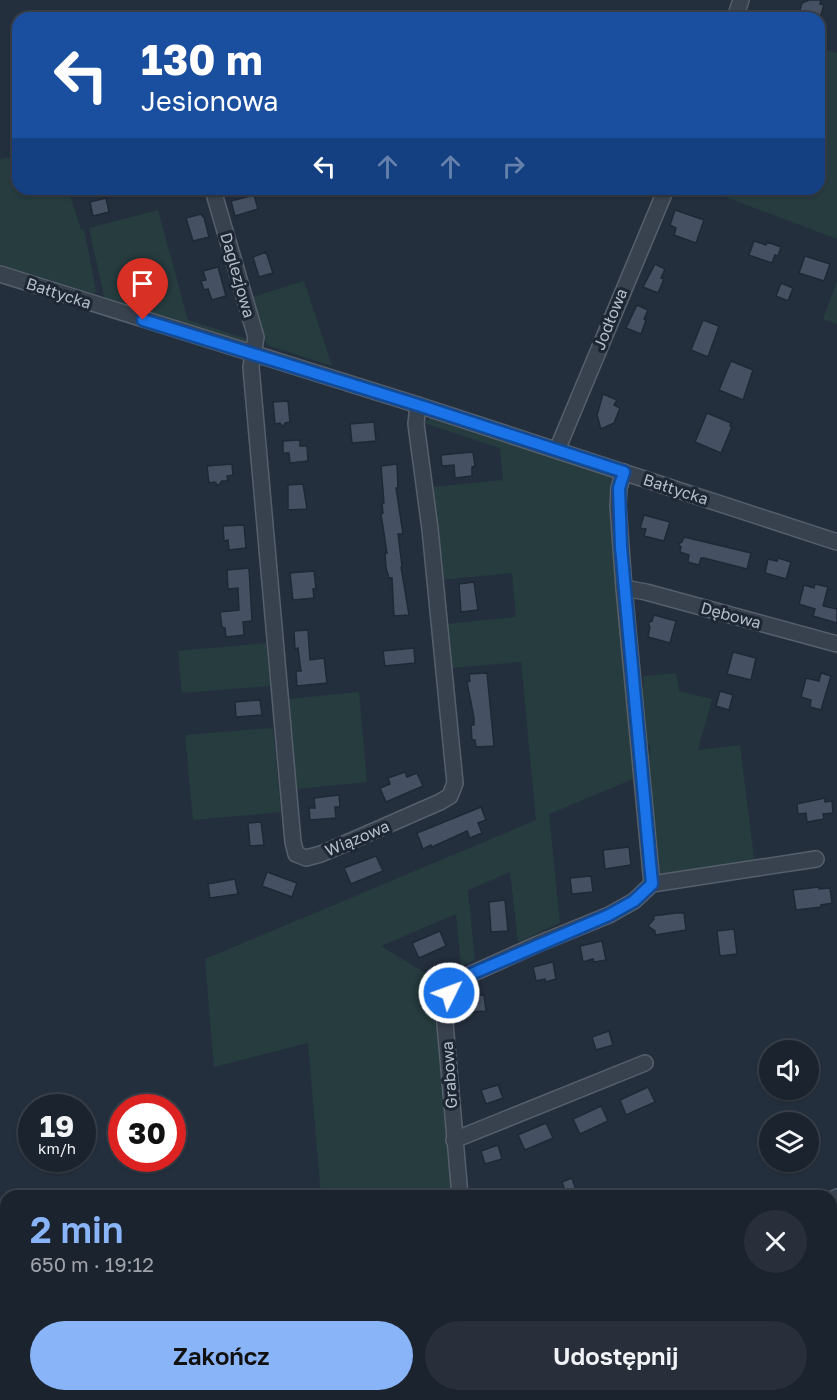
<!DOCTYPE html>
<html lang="pl">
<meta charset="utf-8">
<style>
body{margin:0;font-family:"Golos Text",sans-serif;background:#282f3a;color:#f1f3f6;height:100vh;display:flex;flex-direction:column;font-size:22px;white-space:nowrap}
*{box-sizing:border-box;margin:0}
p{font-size:20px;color:#a0a4aa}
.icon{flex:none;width:33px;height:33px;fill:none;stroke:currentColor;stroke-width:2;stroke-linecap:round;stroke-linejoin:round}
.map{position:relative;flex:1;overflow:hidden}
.side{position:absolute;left:0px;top:1190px;width:837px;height:212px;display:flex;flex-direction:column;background:#1b232e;border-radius:18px 18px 0 0;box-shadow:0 2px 4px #0004,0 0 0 2px #39404a}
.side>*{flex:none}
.hud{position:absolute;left:12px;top:12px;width:813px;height:183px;border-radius:18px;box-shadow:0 2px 4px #0004,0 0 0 2px #39404a;background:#1a4fa0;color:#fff;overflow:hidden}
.buttons{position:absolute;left:759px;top:1040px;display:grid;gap:12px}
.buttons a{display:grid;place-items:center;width:60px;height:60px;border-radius:50%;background:#1b232e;box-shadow:0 2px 4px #0004,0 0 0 2px #39404a;font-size:30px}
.speed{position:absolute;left:18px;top:1094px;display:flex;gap:12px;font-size:30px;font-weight:700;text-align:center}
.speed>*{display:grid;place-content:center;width:78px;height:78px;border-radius:50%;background:#1b232e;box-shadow:0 2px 4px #0004,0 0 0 2px #39404a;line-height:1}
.speed small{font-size:15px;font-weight:400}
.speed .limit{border:9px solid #d22;background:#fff;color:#111}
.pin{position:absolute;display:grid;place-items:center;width:51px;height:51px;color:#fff;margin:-62px -26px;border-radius:50% 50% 50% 0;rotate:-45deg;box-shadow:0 0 6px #0007}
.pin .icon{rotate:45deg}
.me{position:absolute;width:66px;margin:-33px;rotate:48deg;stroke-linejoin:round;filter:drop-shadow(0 0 4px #0008)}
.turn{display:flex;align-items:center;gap:21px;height:126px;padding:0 30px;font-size:27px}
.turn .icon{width:78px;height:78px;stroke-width:2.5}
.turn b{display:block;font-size:42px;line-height:51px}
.lanes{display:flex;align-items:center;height:57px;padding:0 30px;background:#0003;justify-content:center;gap:30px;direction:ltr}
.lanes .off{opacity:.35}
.round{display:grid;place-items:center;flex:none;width:63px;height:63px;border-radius:32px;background:#282f3a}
.summary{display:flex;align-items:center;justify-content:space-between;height:102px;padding:0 30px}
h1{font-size:36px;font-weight:600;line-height:45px;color:#8ab4f8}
.primary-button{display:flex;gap:12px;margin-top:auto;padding:12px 30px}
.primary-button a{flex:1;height:69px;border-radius:36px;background:#8ab4f8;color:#111;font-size:24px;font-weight:600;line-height:69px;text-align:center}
.primary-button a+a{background:#282f3a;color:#f1f3f6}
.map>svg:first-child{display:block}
.green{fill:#263c3f}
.building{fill:#455162;stroke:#1f2835;stroke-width:1.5}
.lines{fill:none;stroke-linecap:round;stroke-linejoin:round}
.minor-casing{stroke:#565f6c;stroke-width:18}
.minor{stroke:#38414e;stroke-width:15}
.route-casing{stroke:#114b97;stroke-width:15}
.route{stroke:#1a73e8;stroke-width:10}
.labels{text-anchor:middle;stroke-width:6;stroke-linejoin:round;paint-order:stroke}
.street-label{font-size:16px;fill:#b4bcc9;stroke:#1d2633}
</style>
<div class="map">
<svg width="837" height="1400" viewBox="0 0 837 1400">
<rect width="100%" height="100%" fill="#242f3e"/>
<g class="green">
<polygon points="823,49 837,53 837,239 704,189 819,189 819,60"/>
<polygon points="18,156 18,189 68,189 81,230 84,229 96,291 93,296 0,268 0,159"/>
<polygon points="158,210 188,320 251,340 248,345 105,301 89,228"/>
<polygon points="304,281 332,366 267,345 252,297"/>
<polygon points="837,281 837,324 823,319"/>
<polygon points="431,418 613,477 615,480 613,516 610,521 612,530 615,533 638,777 549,814 560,923 518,942 510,872 468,890 475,960 461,966 456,914 381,946 433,978 453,1195 321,1195 308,1043 214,1067 205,959 536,820 521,662 450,668 446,624 516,617 512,573 441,580 433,487 503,480 500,448 424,423"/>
<polygon points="266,643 270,686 182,693 178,651"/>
<polygon points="676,673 679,691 712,699 698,750 740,745 755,866 667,878 661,874 656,862 645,756 651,752 650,745 644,743 638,692 644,687 643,676"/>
<polygon points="359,692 367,782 297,789 289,699"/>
<polygon points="273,728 281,812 193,820 185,735"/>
<polygon points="138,1395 232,1395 234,1400 139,1400"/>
<polygon points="280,1395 344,1395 346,1400 282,1400"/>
<polygon points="393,1395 497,1395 508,1400 373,1400"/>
</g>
<g class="building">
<polygon points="809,0 821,0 820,4 824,5 820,18 801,18 799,13 802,3"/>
<polygon points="254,195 258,209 235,216 231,201"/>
<polygon points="106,198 109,212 93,216 90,202"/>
<polygon points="675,210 704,220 696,243 674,235 676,228 670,225"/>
<polygon points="201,214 203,217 204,217 209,237 193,241 186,218"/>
<polygon points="754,241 766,245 767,242 781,247 778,256 775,255 772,263 749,255"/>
<polygon points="266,252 273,273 259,277 253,257"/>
<polygon points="805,256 830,264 824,281 799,273"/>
<polygon points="655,264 665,269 661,278 664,279 658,293 643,287"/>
<polygon points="218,267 226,296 212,300 208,289 204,290 201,281 206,280 203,271"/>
<polygon points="781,283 793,288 788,301 776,296"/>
<polygon points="637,305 648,310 644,319 646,320 641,334 626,328"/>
<polygon points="703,320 719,326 708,357 691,350"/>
<polygon points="731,361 753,370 743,400 719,390"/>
<polygon points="603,394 617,400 614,405 620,408 614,423 601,429 597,415"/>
<polygon points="288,401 290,422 285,423 283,427 280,423 275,424 273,402"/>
<polygon points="707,413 731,423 730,426 732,427 721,453 695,442"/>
<polygon points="374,422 376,441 352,443 350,424"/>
<polygon points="300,440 300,446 307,446 308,461 290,463 289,453 283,453 283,441"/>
<polygon points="473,452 475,466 472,467 472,476 455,478 454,465 442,466 441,455"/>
<polygon points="232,464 233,475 227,476 228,481 222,481 218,486 215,482 209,483 207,466"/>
<polygon points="397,464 398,488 396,488 403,534 398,534 402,566 401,567 409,615 394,616 392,578 389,578 386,568 385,553 387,553 381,514 383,513 382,503 384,503 381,466"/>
<polygon points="303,484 307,509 288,510 288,485"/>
<polygon points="644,515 670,522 664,541 644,536 646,529 640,528"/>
<polygon points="244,525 246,548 229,550 228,540 224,541 223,526"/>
<polygon points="684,537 751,553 747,569 704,558 701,558 699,565 688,562 689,555 680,552 681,547 678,544 682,542"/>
<polygon points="778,558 791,562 786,579 765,573 768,559 777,561"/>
<polygon points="249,568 252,621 243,622 244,635 226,637 225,628 222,627 220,612 239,610 238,588 228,589 227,570"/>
<polygon points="314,571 316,589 313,589 314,598 293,600 290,573"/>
<polygon points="474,582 478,610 461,612 459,584"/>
<polygon points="815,584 828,587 823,606 837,609 837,623 813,616 815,609 799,604 804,585 814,588"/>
<polygon points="654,615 676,621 670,643 648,637 650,627 648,623 652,621"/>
<polygon points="308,630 310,660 324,658 327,683 297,686 296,671 301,671 298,648 295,649 294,631"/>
<polygon points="414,648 415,663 385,666 383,651"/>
<polygon points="733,652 756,658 751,680 727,674"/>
<polygon points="487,673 494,746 476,747 475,740 472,740 471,725 474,725 474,718 467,682 470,681 469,674"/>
<polygon points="821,673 831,676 821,710 810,707 811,700 801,697 806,678 819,681"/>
<polygon points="720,691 733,695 729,710 716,706"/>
<polygon points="260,700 262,715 236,717 235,702"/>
<polygon points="405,772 407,777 417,773 423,786 386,802 380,788 390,784 388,778"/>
<polygon points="339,795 340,807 335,807 336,818 310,820 309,808 315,808 314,798"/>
<polygon points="825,798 825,802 832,801 833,813 823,814 824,819 807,822 806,813 798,814 797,804"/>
<polygon points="481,807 486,820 478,823 482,833 470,838 467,831 432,847 431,845 423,849 417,833"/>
<polygon points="261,822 264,845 250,846 248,823"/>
<polygon points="629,847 631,865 605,869 603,850"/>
<polygon points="376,856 383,871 351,884 344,868"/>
<polygon points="267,872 297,883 292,897 262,886"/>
<polygon points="591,876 593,892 572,894 570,878"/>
<polygon points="235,879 238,894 210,898 208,884"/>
<polygon points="819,887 819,889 830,888 832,903 821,905 821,907 796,910 793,890"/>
<polygon points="505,900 508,931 491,932 489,902"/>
<polygon points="676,913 684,913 686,930 655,935 655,931 648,926 654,919 653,916"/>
<polygon points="734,929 737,954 720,956 717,931"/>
<polygon points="440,931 446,946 419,958 412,943"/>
<polygon points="602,941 606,960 594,962 593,959 583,962 580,946"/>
<polygon points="553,962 556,979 545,982 545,979 536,981 533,967"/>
<polygon points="484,995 486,1011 468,1012 466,996"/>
<polygon points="609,1031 613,1045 596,1050 592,1037"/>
<polygon points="498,1085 503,1098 486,1104 481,1090"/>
<polygon points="648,1087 655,1102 626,1115 620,1100"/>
<polygon points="601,1106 608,1121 580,1134 573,1119"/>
<polygon points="546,1123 553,1138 525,1150 518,1135"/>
<polygon points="498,1145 502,1159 485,1164 481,1151"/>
<polygon points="572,1178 578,1196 567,1196 562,1182"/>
</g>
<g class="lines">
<g class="minor-casing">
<g id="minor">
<polyline points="735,18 741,0"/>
<polyline points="215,197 256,337 251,367 293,842 296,854 306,858 321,854 440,802 450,796 455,783 430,529 416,424 418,405"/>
<polyline points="0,274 418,405 837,542"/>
<polyline points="557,450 666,189"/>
<polyline points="624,472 619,488 618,506 624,588 652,884"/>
<polyline points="624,588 646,592 837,644"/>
<polyline points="454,1140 645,1063"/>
<polyline points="460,1196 445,1023 446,1007 449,993 458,982 469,975 538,944 609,915 634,901 652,884 816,859"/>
<polyline points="831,1200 837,1197"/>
<polyline points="0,1395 6,1393"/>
</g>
</g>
<use href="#minor" class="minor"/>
</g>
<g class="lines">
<g class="route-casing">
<polyline id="route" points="143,320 418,405 624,472 619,488 621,547 652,884 634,901 609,915 469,975 458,982 449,993"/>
</g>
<use href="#route" class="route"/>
</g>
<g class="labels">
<g class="street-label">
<text transform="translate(238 275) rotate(74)" y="6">Daglezjowa</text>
<text transform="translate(59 293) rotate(18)" y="6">Bałtycka</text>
<text transform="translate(610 319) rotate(-68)" y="6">Jodłowa</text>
<text transform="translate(676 489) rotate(18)" y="6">Bałtycka</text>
<text transform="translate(731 615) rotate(15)" y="6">Dębowa</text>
<text transform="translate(357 838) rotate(-23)" y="6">Wiązowa</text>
<text transform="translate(449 1075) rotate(-94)" y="6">Grabowa</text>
</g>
</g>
</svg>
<div class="buttons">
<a><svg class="icon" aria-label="sound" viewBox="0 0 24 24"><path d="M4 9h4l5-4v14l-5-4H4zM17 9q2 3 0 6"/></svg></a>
<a><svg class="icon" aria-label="layers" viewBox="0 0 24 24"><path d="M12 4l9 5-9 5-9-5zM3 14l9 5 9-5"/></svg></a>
</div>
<div class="speed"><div>19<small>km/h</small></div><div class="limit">30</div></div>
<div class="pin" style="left:143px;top:320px;background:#d93025"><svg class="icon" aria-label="arrive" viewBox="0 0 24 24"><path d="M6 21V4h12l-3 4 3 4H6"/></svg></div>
<svg class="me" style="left:449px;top:993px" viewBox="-20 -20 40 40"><circle r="17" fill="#1a73e8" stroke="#fff" stroke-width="3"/><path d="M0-11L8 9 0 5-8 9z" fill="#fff"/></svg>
<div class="hud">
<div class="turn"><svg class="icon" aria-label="left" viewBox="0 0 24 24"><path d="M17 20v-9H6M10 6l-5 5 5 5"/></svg><div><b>130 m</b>Jesionowa</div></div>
<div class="lanes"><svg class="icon" aria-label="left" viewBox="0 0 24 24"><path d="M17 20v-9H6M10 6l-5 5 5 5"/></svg><svg class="icon off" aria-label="ahead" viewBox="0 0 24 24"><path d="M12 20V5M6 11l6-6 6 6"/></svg><svg class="icon off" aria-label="ahead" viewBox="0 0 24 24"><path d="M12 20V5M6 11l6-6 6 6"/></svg><svg class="icon off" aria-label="right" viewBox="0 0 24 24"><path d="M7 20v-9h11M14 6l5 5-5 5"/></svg></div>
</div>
<section class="side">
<div class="summary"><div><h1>2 min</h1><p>650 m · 19:12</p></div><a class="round"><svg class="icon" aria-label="close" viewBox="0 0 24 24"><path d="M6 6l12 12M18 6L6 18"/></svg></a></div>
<div class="primary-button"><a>Zakończ</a><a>Udostępnij</a></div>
</section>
</div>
